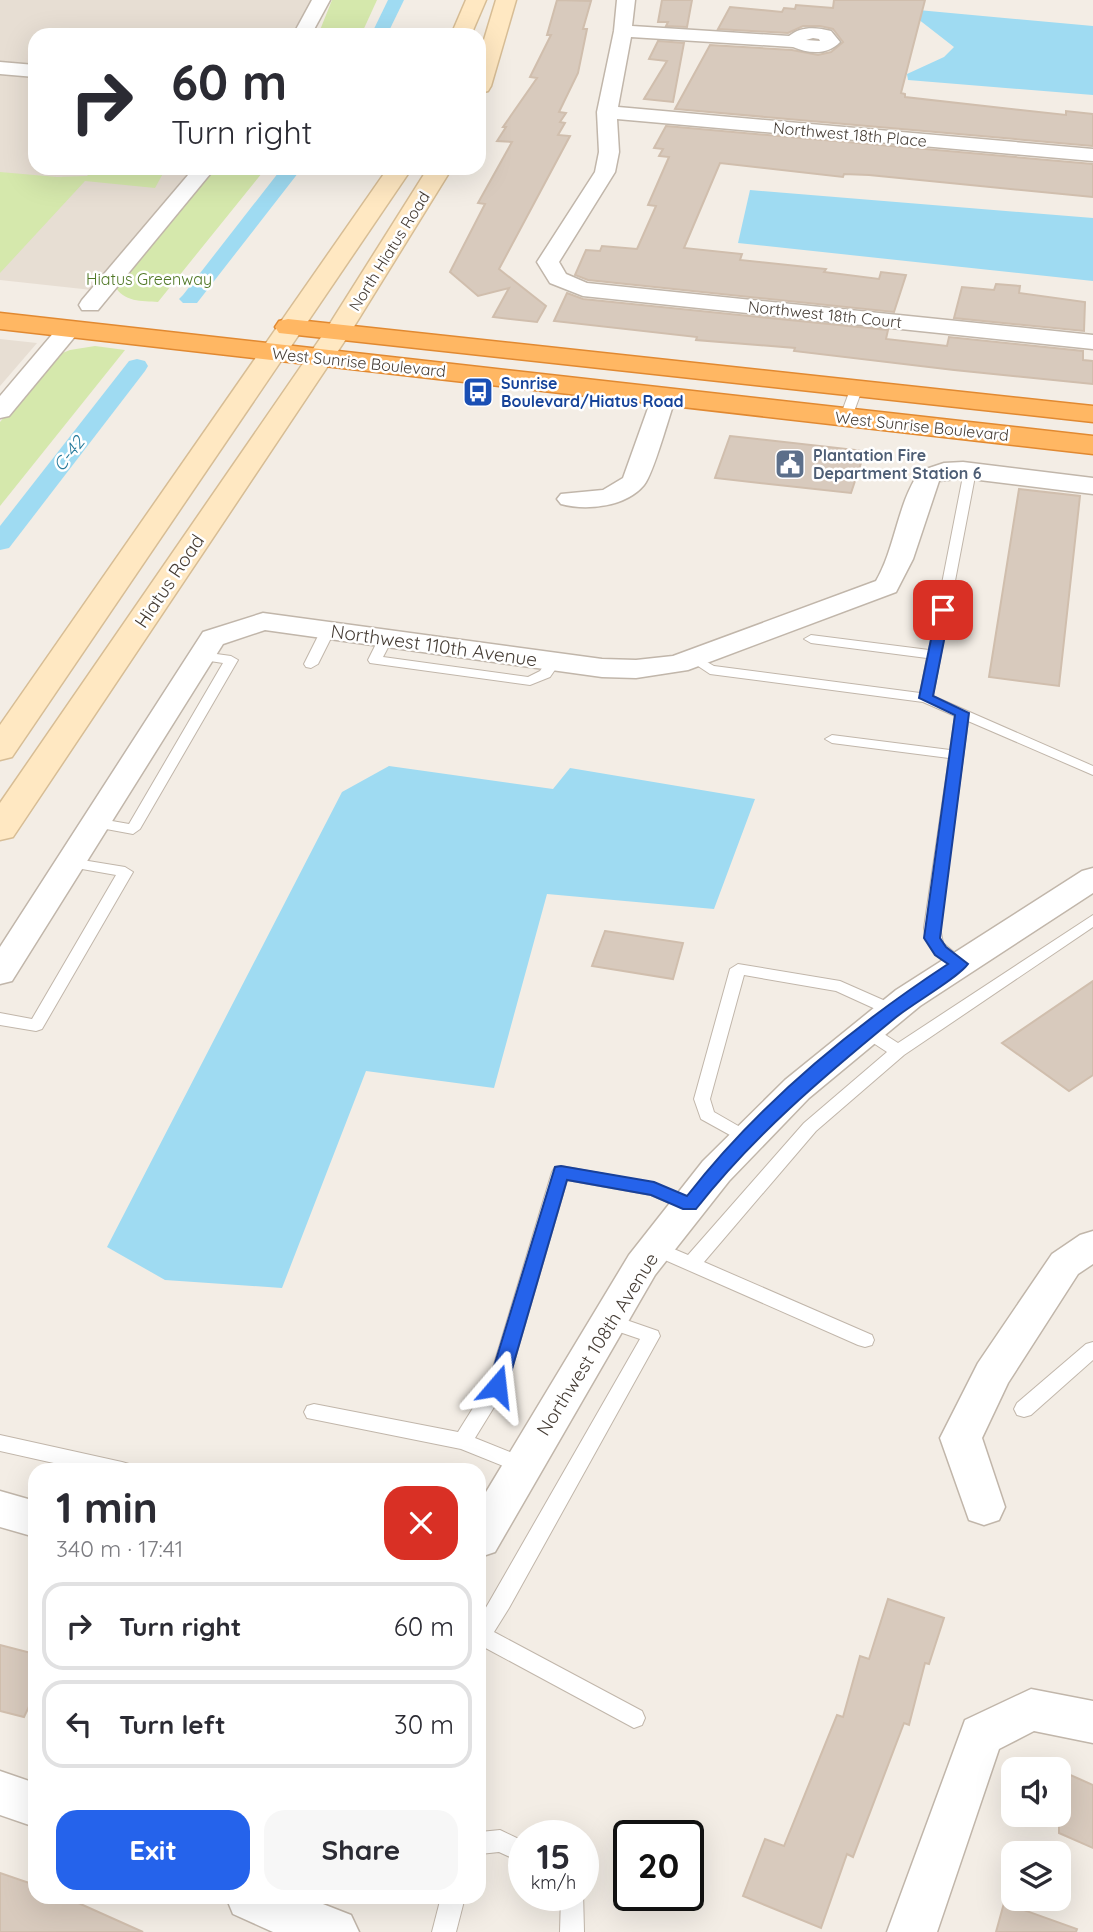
<!DOCTYPE html>
<meta charset="utf-8">
<style>
body{margin:0;font-family:Quicksand,sans-serif;background:#f7f7f7;color:#2b2b33;height:100vh;display:flex;flex-direction:column;font-size:26px;white-space:nowrap}
*{box-sizing:border-box;margin:0}
p{font-size:23px;color:#7c7c81}
.icon{flex:none;width:38px;height:38px;fill:none;stroke:currentColor;stroke-width:2;stroke-linecap:round;stroke-linejoin:round}
.map{position:relative;flex:1;overflow:hidden}
.side{position:absolute;left:28px;top:1463px;width:458px;height:441px;display:flex;flex-direction:column;background:#fff;border-radius:21px;box-shadow:0 7px 28px #0002}
.side>*{flex:none}
.top-card{position:absolute;left:28px;top:28px;width:458px;height:147px;border-radius:21px;box-shadow:0 7px 28px #0002;background:#fff;color:#2b2b33;overflow:hidden}
.buttons{position:absolute;left:1001px;top:1757px;display:grid;gap:14px}
.buttons a{display:grid;place-items:center;width:70px;height:70px;border-radius:14px;background:#fff;box-shadow:0 7px 28px #0002;font-size:35px}
.speed{position:absolute;left:508px;top:1820px;display:flex;gap:14px;font-size:35px;font-weight:700;text-align:center}
.speed>*{display:grid;place-content:center;width:91px;height:91px;border-radius:50%;background:#fff;box-shadow:0 7px 28px #0002;line-height:1}
.speed small{font-size:18px;font-weight:400}
.speed .limit{border:4px solid #111;border-radius:10px;background:#fff;color:#111}
.pin{position:absolute;display:grid;place-items:center;width:60px;height:60px;color:#fff;margin:-30px;border-radius:14px;box-shadow:0 4px 10px #0006}
.me{position:absolute;width:77px;margin:-38px;rotate:17deg;stroke-linejoin:round;filter:drop-shadow(0 0 5px #0008)}
.turn{display:flex;align-items:center;gap:24px;height:147px;padding:0 28px;font-size:32px}
.turn .icon{width:91px;height:91px;stroke-width:2.5}
.turn b{display:block;font-size:49px;line-height:60px}
.round{display:grid;place-items:center;flex:none;width:74px;height:74px;border-radius:21px;background:#f7f7f7}
.head{display:flex;align-items:center;justify-content:space-between;height:119px;padding:0 28px}
h1{font-size:42px;font-weight:700;line-height:52px}
.primary-button{display:flex;gap:14px;margin-top:auto;padding:14px 28px}
.primary-button a{flex:1;height:80px;border-radius:21px;background:#2563eb;color:#fff;font-size:28px;font-weight:700;line-height:80px;text-align:center}
.primary-button a+a{background:#f7f7f7;color:#2b2b33}
ul{padding:0;list-style:none}
li{display:flex;align-items:center;gap:21px;height:88px;margin:0 14px 10px;padding:0 14px;border:4px solid #e1e1e2;border-radius:21px}
li div{flex:1}
li b{display:block;font-size:26px}
li em{font-style:normal}
.map>svg:first-child{display:block}
.residential{fill:#e7ded3}
.green{fill:#d5e8ac}
.water{fill:#9fdbf2}
.lines{fill:none;stroke-linecap:round;stroke-linejoin:round}
.canal{fill:#9fdbf2;fill-rule:evenodd}
.building{fill:#d8cabd;stroke:#d0bead;stroke-width:2}
.lane-casing{stroke:#c1b6aa;stroke-width:2}
.street-casing{stroke:#c1b6aa;stroke-width:3}
.secondary-casing{stroke:#d7bd95;stroke-width:3}
.highway-casing{stroke:#e18931;stroke-width:3}
.lane{fill:#fff;fill-rule:evenodd}
.street{fill:#fff;fill-rule:evenodd}
.secondary{fill:#ffe8c2;fill-rule:evenodd}
.highway{fill:#ffb763;fill-rule:evenodd}
.route{fill:#2563eb;stroke:#184099;stroke-width:2}
.labels{text-anchor:middle;stroke-width:5;stroke-linejoin:round;paint-order:stroke}
.far-street-label{font-size:16px;fill:#453c34;stroke:#fff}
.far-park-label{font-size:16px;fill:#507826;stroke:#fff}
.far-transit-label{font-size:16px;font-weight:bold;fill:#164399;stroke:#fff;text-anchor:start}
.far-service-label{font-size:16px;font-weight:bold;fill:#4e5e75;stroke:#fff;text-anchor:start}
.far-water-label{font-size:18px;font-style:italic;fill:#277a9b;stroke:#fff}
.street-label{font-size:19px;fill:#453c34;stroke:#fff}
</style>
<div class="map">
<svg width="1093" height="1932" viewBox="0 0 1093 1932">
<rect width="100%" height="100%" fill="#f3ede5"/>
<g class="residential">
<polygon points="0,0 312,0 310,4 313,4 294,35 35,35 35,168 192,168 92,290 0,280"/>
<polygon points="0,339 37,343 0,386"/>
</g>
<g class="green">
<polygon points="332,0 377,0 361,35 318,35"/>
<polygon points="96,168 166,168 155,188 85,181 0,273 0,172 57,177 87,176"/>
<path d="M 216,168 L 266,168 L 158,302 C 142,301 123,302 115,286 Z"/>
<polygon points="95,346 125,350 0,506 0,422 55,356 70,350"/>
</g>
<g class="water">
<polygon points="918,10 1093,26 1093,95 908,80 907,74 944,57 954,47 918,19"/>
<polygon points="750,190 1093,218 1093,281 738,243"/>
<polygon points="389,766 553,789 570,768 755,799 714,909 547,894 494,1088 366,1071 282,1288 165,1280 107,1247 342,792"/>
</g>
<g class="lines">
<g class="canal">
<polygon points="388,0 404,0 387,35 371,35"/>
<polygon points="282,168 302,168 197,303 183,303 179,299 183,295"/>
<polygon points="137,359 145,361 148,366 145,371 9,548 0,550 0,526 129,361"/>
</g>
</g>
<g class="building">
<polygon points="557,0 591,1 583,29 587,29 578,73 559,112 566,113 560,122 565,123 558,135 570,136 499,269 546,306 537,322 493,317 509,288 478,296 450,272 485,204 478,203 512,142 497,141 506,127 503,127 537,78 530,77 551,35 547,35"/>
<polygon points="662,0 692,0 687,27 666,26 668,22 658,22"/>
<polygon points="834,0 925,0 901,93 905,94 905,97 1066,115 1066,111 1093,114 1093,146 675,109 710,45 792,50 818,55 831,52 843,42 833,29 820,26 803,26 788,33 718,29 730,7 782,12 784,8 795,9 796,5 833,8"/>
<polygon points="658,41 684,43 673,102 644,99 667,61 649,59"/>
<polygon points="666,126 1093,164 1093,197 869,175 844,174 843,177 720,163 684,248 742,254 740,260 826,269 824,272 879,279 881,272 906,275 894,312 588,280 575,275 586,250 600,251 602,246 637,249 656,206 648,205 669,157 659,156 663,149 654,148"/>
<polygon points="996,284 1020,286 1019,293 1085,302 1084,331 954,318 962,287 994,290"/>
<polygon points="567,293 583,299 888,330 886,339 947,346 949,337 1083,351 1083,360 1093,361 1093,384 954,370 794,351 795,348 696,340 697,337 554,321"/>
<polygon points="730,436 865,451 851,493 715,478"/>
<polygon points="1019,489 1080,496 1059,686 989,677"/>
<polygon points="605,931 683,943 673,979 592,966"/>
<polygon points="1093,981 1093,1075 1069,1091 1002,1043"/>
<polygon points="888,1599 944,1618 929,1664 925,1663 909,1725 904,1723 853,1857 847,1854 821,1928 743,1896 765,1839 784,1846 837,1715 843,1717 860,1656 869,1659"/>
<polygon points="0,1645 35,1654 35,1694 24,1717 0,1711"/>
<polygon points="1059,1770 1093,1785 1093,1848 1059,1833"/>
<polygon points="0,1873 35,1885 35,1897 65,1897 143,1932 0,1932"/>
<polygon points="1004,1903 1077,1929 1076,1932 996,1932"/>
</g>
<g class="lines">
<g class="lane-casing">
<g id="lane">
<polygon points="857,384 863,387 852,417 842,419 840,417 851,387"/>
<path d="M 970,467 L 976,471 L 933,696 L 1093,766 L 1093,775 L 968,721 L 940,928 L 943,943 L 968,964 L 960,969 C 941,964 926,947 924,928 L 949,758 L 832,743 L 825,739 L 832,735 L 950,750 L 955,716 L 923,702 L 710,674 L 686,658 L 693,654 L 714,666 L 920,693 L 927,658 L 811,643 L 804,639 L 811,635 L 929,650 L 964,471 Z"/>
<polygon points="328,626 335,630 318,664 311,668 306,667 304,664 321,630"/>
<polygon points="386,634 393,638 383,657 528,677 540,671 549,658 554,657 561,661 550,677 530,685 370,663 368,660 379,638"/>
<polygon points="202,652 231,656 238,660 140,829 133,834 90,826 88,823 90,820 95,818 129,824 223,663 197,659 195,656"/>
<polygon points="70,858 125,867 133,872 42,1029 36,1031 0,1025 0,1013 32,1019 116,875 65,866 63,863 65,860"/>
<polygon points="1093,915 1093,927 904,1055 816,1131 704,1262 872,1335 874,1340 872,1345 865,1347 858,1345 649,1253 646,1248 649,1243 655,1241 688,1255 804,1123 887,1052 861,1035 859,1031 861,1027 873,1027 898,1043"/>
<polygon points="738,964 840,981 899,1007 901,1011 893,1017 836,991 744,975 710,1099 714,1112 754,1135 757,1139 754,1143 748,1145 701,1119 694,1099 730,969"/>
<polygon points="561,1166 654,1183 696,1200 699,1205 696,1210 690,1212 651,1195 567,1180 507,1386 475,1438 530,1460 533,1466 530,1472 523,1474 461,1449 307,1418 304,1412 307,1406 314,1404 458,1432 488,1384 552,1172 555,1167"/>
<polygon points="609,1314 658,1331 660,1336 509,1608 494,1632 642,1711 645,1718 642,1725 634,1728 480,1645 480,1618 640,1339 602,1326 600,1321 602,1316"/>
<polygon points="1093,1342 1093,1360 1031,1415 1024,1417 1017,1415 1014,1409 1017,1403 1086,1344"/>
<polygon points="0,1435 122,1462 129,1464 132,1470 85,1470 0,1451"/>
<polygon points="500,1830 523,1841 523,1863 499,1852 480,1854 480,1832"/>
<polygon points="583,1891 584,1932 560,1932 561,1895 583,1895"/>
<polygon points="441,1897 465,1897 456,1932 432,1932"/>
</g>
</g>
<g class="street-casing">
<g id="street">
<polygon points="312,0 330,0 311,35 293,35"/>
<path d="M 617,0 L 635,0 L 632,26 L 789,36 C 801,26 816,27 831,31 L 840,42 C 828,55 809,54 793,47 L 631,37 L 618,107 L 1093,149 L 1093,161 L 617,119 L 619,152 L 615,172 L 559,262 L 566,274 L 587,283 L 1093,335 L 1093,349 L 583,296 L 550,283 L 537,262 L 595,172 L 599,152 L 597,112 L 614,31 ZM 813,38 L 819,39 L 820,41 L 806,40 Z"/>
<polygon points="0,62 35,65 35,77 0,74"/>
<polygon points="194,168 215,168 98,310 82,310 79,305 82,300"/>
<polygon points="69,322 77,324 80,329 77,334 9,416 0,418 0,396 61,324"/>
<path d="M 664,390 L 672,392 L 676,397 C 669,415 654,473 644,485 C 626,507 586,511 561,504 L 557,499 L 561,494 L 603,490 L 623,478 L 652,397 L 656,392 Z"/>
<path d="M 963,462 L 1093,478 L 1093,494 L 963,478 L 939,481 L 913,559 L 896,592 L 688,670 L 636,678 L 602,677 L 265,630 L 223,644 L 12,981 L 0,984 L 0,947 L 203,632 L 263,613 L 602,659 L 636,660 L 673,656 L 876,581 C 896,546 897,504 920,471 L 944,463 Z"/>
<polygon points="1093,868 1093,893 920,1006 809,1098 729,1181 655,1275 495,1552 480,1557 480,1502 629,1255 703,1161 785,1080 896,990 1082,871"/>
<polygon points="1093,1231 1093,1264 1078,1274 1008,1383 982,1438 1005,1507 999,1520 984,1525 969,1520 940,1438 978,1363 1052,1254 1080,1235"/>
<polygon points="0,1491 35,1501 35,1537 0,1527"/>
<polygon points="1031,1689 1093,1701 1093,1743 1034,1731 999,1749 937,1932 887,1932 965,1720"/>
<polygon points="0,1771 35,1783 35,1827 0,1815"/>
<polygon points="226,1897 305,1897 351,1915 359,1932 273,1932 233,1914"/>
</g>
</g>
<g class="secondary-casing">
<g id="secondary">
<polygon points="466,0 486,0 471,35 451,35"/>
<polygon points="496,0 516,0 491,86 488,91 480,93 480,53"/>
<polygon points="388,168 412,168 12,757 0,760 0,725"/>
<polygon points="428,168 452,168 350,333 13,837 0,840 0,803 324,333"/>
</g>
</g>
<g class="highway-casing">
<g id="highway">
<polygon points="0,313 1093,436 1093,454 0,329"/>
<polygon points="288,319 1093,406 1093,422 279,333 275,327 279,321"/>
</g>
</g>
<use href="#lane" class="lane"/>
<use href="#street" class="street"/>
<use href="#secondary" class="secondary"/>
<use href="#highway" class="highway"/>
</g>
<path class="route" d="M 943,606 L 950,610 L 933,696 L 969,713 L 940,938 L 946,947 L 968,964 C 958,978 912,1004 895,1018 C 823,1077 753,1136 696,1209 L 683,1209 L 651,1195 L 567,1180 L 507,1386 L 504,1391 L 497,1394 L 491,1391 L 488,1386 L 555,1167 L 561,1166 L 654,1182 L 687,1196 C 758,1105 852,1027 948,964 L 935,955 L 924,938 L 955,715 L 919,698 L 937,610 Z"/>
<defs>
<g id="bus-square" transform="scale(1.575)"><rect x="-9" y="-9" width="18" height="18" rx="4" fill="#1a4fb4" stroke="#fff"/><path d="M-5-6H5V4H4V6H2V4H-2V6H-4V4H-5ZM-3.5-4V0h7V-4ZM-3.5 1.2v1.5H-2V1.2ZM2 1.2v1.5H3.5V1.2Z" fill="#fff"/></g>
<g id="civic-square" transform="scale(1.575)"><rect x="-9" y="-9" width="18" height="18" rx="4" fill="#5c6f8a" stroke="#fff"/><path d="M-.6-6.5H3V-4.5H.6V-3L4-1V1h2V6H-6V1h2V-1L-.6-3ZM-1.2 2.5V6h2.4V2.5Z" fill="#fff"/></g>
</defs>
<g fill-rule="evenodd">
<use href="#bus-square" x="478" y="392"/>
<use href="#civic-square" x="790" y="464"/>
</g>
<g class="labels">
<g class="far-street-label">
<text transform="translate(850 134) rotate(5)" y="6">Northwest 18th Place</text>
<text transform="translate(389 251) rotate(-58)" y="6">North Hiatus Road</text>
<text transform="translate(825 314) rotate(6)" y="6">Northwest 18th Court</text>
<text transform="translate(359 362) rotate(6)" y="6">West Sunrise Boulevard</text>
<text transform="translate(922 426) rotate(6)" y="6">West Sunrise Boulevard</text>
</g>
<g class="far-park-label">
<text x="149" y="285">Hiatus Greenway</text>
</g>
<g class="far-transit-label">
<text x="501" y="389">Sunrise<tspan x="501" dy="18">Boulevard/Hiatus Road</tspan></text>
</g>
<g class="far-service-label">
<text x="813" y="461">Plantation Fire<tspan x="813" dy="18">Department Station 6</tspan></text>
</g>
<g class="far-water-label">
<text transform="translate(69 454) rotate(-52)" y="6">C-42</text>
</g>
<g class="street-label">
<text transform="translate(169 581) rotate(-56)" y="7">Hiatus Road</text>
<text transform="translate(434 645) rotate(8)" y="7">Northwest 110th Avenue</text>
<text transform="translate(597 1344) rotate(-58)" y="7">Northwest 108th Avenue</text>
</g>
</g>
</svg>
<div class="buttons">
<a><svg class="icon" aria-label="sound" viewBox="0 0 24 24"><path d="M4 9h4l5-4v14l-5-4H4zM17 9q2 3 0 6"/></svg></a>
<a><svg class="icon" aria-label="layers" viewBox="0 0 24 24"><path d="M12 4l9 5-9 5-9-5zM3 14l9 5 9-5"/></svg></a>
</div>
<div class="speed"><div>15<small>km/h</small></div><div class="limit">20</div></div>
<div class="pin" style="left:943px;top:610px;background:#d93025"><svg class="icon" aria-label="arrive" viewBox="0 0 24 24"><path d="M6 21V4h12l-3 4 3 4H6"/></svg></div>
<svg class="me" style="left:497px;top:1386px" viewBox="-20 -20 40 40"><path d="M0-17L14 15 0 8-14 15z" fill="#2563eb" stroke="#fff" stroke-width="4"/></svg>
<div class="top-card">
<div class="turn"><svg class="icon" aria-label="right" viewBox="0 0 24 24"><path d="M7 20v-9h11M14 6l5 5-5 5"/></svg><div><b>60 m</b>Turn right</div></div>
</div>
<section class="side">
<div class="head"><div><h1>1 min</h1><p>340 m · 17:41</p></div><a class="round" style="background:#d93025;color:#fff"><svg class="icon" aria-label="close" viewBox="0 0 24 24"><path d="M6 6l12 12M18 6L6 18"/></svg></a></div>
<ul>
<li><svg class="icon" aria-label="right" viewBox="0 0 24 24"><path d="M7 20v-9h11M14 6l5 5-5 5"/></svg><div><b>Turn right</b></div><em>60 m</em></li>
<li><svg class="icon" aria-label="left" viewBox="0 0 24 24"><path d="M17 20v-9H6M10 6l-5 5 5 5"/></svg><div><b>Turn left</b></div><em>30 m</em></li>
</ul>
<div class="primary-button"><a>Exit</a><a>Share</a></div>
</section>
</div>
